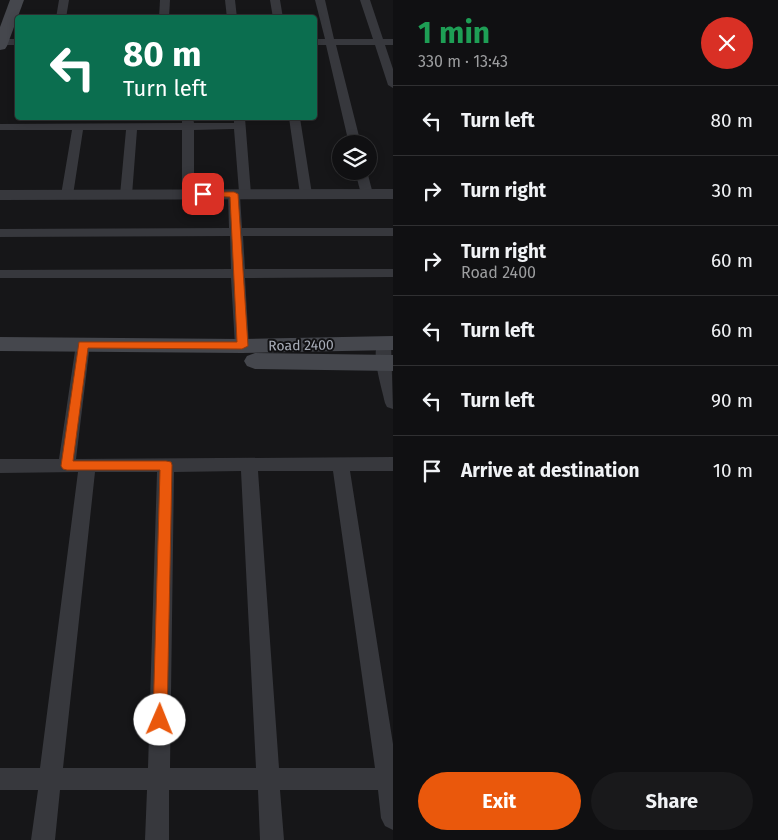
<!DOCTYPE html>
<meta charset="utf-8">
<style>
body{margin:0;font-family:"Fira Sans",sans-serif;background:#19191b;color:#f1f3f6;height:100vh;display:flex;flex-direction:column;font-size:19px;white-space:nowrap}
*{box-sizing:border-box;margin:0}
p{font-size:16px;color:#9c9d9f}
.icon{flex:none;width:28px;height:28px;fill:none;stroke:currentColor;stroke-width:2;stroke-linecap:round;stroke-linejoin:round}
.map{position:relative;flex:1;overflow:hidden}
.sheet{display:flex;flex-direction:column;background:#101012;width:385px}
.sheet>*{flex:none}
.guide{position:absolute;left:15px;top:15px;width:302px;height:105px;border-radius:5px;box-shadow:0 2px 8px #0003,0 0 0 1px #303032;background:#0b6e4f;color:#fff;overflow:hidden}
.fabs{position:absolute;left:332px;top:135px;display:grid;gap:10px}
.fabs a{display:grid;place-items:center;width:45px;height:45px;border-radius:50%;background:#101012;box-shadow:0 2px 8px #0003,0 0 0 1px #303032;font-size:25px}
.pin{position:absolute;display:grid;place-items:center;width:42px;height:42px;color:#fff;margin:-21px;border-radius:10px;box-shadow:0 2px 8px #0006}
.me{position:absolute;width:55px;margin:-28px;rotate:1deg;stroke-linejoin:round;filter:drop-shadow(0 0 4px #0008)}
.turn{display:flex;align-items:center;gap:18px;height:105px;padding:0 25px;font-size:22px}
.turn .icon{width:65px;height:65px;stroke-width:2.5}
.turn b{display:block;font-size:35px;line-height:42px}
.round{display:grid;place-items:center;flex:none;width:52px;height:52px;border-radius:26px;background:#19191b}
.overview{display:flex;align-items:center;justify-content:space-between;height:85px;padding:0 25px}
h1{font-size:30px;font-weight:700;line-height:38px;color:#1e9e55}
.action{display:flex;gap:10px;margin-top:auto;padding:10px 25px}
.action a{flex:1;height:58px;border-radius:30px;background:#ea580c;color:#fff;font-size:20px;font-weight:700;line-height:58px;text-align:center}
.action a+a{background:#19191b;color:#f1f3f6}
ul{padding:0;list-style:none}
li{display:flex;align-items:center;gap:15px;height:70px;padding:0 25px;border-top:1px solid #303032}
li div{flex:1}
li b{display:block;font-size:19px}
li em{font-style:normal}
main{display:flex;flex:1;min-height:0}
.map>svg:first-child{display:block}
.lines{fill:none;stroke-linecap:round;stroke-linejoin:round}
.minor{fill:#37383d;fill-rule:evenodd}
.tertiary{fill:#37383d;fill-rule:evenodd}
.secondary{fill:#45474d;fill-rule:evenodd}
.route{fill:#ea580c;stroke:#983908}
.labels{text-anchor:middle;stroke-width:4;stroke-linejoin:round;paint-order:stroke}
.street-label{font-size:14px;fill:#a8adb8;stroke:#111113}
</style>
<main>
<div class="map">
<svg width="393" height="840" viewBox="0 0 393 840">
<rect width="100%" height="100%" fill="#161618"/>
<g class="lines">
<g class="minor">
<polygon points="59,0 69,0 66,18 56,18"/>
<polygon points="160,0 170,0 169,18 159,18"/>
<polygon points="225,0 235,0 237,18 227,18"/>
<polygon points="270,0 280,0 283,18 273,18"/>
<polygon points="315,0 325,0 334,39 373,39 360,0 370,0 383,39 393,39 393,45 385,45 393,69 393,88 388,85 375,45 336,45 361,144 349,144 326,45 315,45 315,39 325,39"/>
<rect x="0" y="39" width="18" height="6"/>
<polygon points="182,118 193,118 194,123 234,123 234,118 245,118 251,194 245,198 240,196 242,228 393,228 393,236 243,236 245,269 393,269 393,277 245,278 249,346 247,350 237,350 235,346 231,278 0,278 0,270 231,269 230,236 0,237 0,229 229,228 228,194 234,190 239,192 234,129 194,130 194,195 188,199 182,195 182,130 137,130 132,195 126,199 120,195 126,130 83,130 73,195 67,199 61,195 72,130 0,130 0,124 182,123"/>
<polygon points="289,118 300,118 312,194 306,198 300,194"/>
<polygon points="355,171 367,171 373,194 371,197 367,198 361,194"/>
<path d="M 384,338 L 389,339 L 391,343 L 393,409 L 387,407 L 385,403 C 382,388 370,353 379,339 Z"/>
<path d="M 83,339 L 88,340 L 90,344 L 76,459 L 393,457 L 393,471 L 350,471 L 393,744 L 393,830 L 385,826 L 381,818 L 378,790 L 280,790 L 284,840 L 260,840 L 258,790 L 169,790 L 169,840 L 145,840 L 147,790 L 60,790 L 55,840 L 31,840 L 38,790 L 0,790 L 0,768 L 40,768 L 78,472 L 0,473 L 0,459 L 59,459 L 76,344 L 78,340 ZM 241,471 L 256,768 L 170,768 L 174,472 ZM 258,471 L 333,471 L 375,768 L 279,768 ZM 95,472 L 157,472 L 148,768 L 63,768 Z"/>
</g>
<polygon class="tertiary" points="393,189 393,199 0,200 0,190"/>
<g class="secondary">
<polygon points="10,0 24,0 7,46 5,49 0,50 0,27"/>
<polygon points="393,336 393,350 242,353 0,351 0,337 242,339"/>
<polygon points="255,353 393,355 393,371 255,369 247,366 244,361 247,356"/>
</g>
</g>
<polygon class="route" points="203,192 234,192 238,194 248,346 242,349 88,348 73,461 166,461 171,462 172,465 167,720 165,725 160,727 155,725 153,720 160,470 67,470 63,469 61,466 79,342 237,342 230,197 200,196 199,194"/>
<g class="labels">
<g class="street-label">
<text transform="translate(301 345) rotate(-1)" y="5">Road 2400</text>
</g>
</g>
</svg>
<div class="fabs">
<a><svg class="icon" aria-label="layers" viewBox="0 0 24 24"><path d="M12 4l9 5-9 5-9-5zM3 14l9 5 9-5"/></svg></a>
</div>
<div class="pin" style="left:203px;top:194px;background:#d93025"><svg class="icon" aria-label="arrive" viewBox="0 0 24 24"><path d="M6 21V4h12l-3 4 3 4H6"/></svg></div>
<svg class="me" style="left:160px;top:720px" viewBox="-20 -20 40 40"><circle r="19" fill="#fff"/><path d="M0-13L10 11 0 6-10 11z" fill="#ea580c"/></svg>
<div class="guide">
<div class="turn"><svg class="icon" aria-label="left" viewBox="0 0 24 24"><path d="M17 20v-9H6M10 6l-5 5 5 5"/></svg><div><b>80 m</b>Turn left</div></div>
</div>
</div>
<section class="sheet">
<div class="overview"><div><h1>1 min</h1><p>330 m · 13:43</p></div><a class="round" style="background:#d93025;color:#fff"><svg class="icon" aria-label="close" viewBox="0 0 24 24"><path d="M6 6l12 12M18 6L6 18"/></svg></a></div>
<ul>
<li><svg class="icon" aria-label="left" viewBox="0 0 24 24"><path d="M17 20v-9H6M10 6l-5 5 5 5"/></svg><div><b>Turn left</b></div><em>80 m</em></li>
<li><svg class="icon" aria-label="right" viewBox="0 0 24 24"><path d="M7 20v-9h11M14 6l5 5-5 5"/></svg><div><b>Turn right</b></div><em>30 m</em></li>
<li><svg class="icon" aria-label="right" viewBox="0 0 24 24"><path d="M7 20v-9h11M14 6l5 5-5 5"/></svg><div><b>Turn right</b><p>Road 2400</p></div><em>60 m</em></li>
<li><svg class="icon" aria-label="left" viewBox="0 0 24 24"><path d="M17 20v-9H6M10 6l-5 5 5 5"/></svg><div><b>Turn left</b></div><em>60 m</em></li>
<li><svg class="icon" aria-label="left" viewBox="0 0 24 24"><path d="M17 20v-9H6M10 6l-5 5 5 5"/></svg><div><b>Turn left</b></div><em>90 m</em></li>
<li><svg class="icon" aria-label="arrive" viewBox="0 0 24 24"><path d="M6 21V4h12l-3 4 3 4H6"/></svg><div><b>Arrive at destination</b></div><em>10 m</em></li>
</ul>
<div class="action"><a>Exit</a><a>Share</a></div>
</section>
</main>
